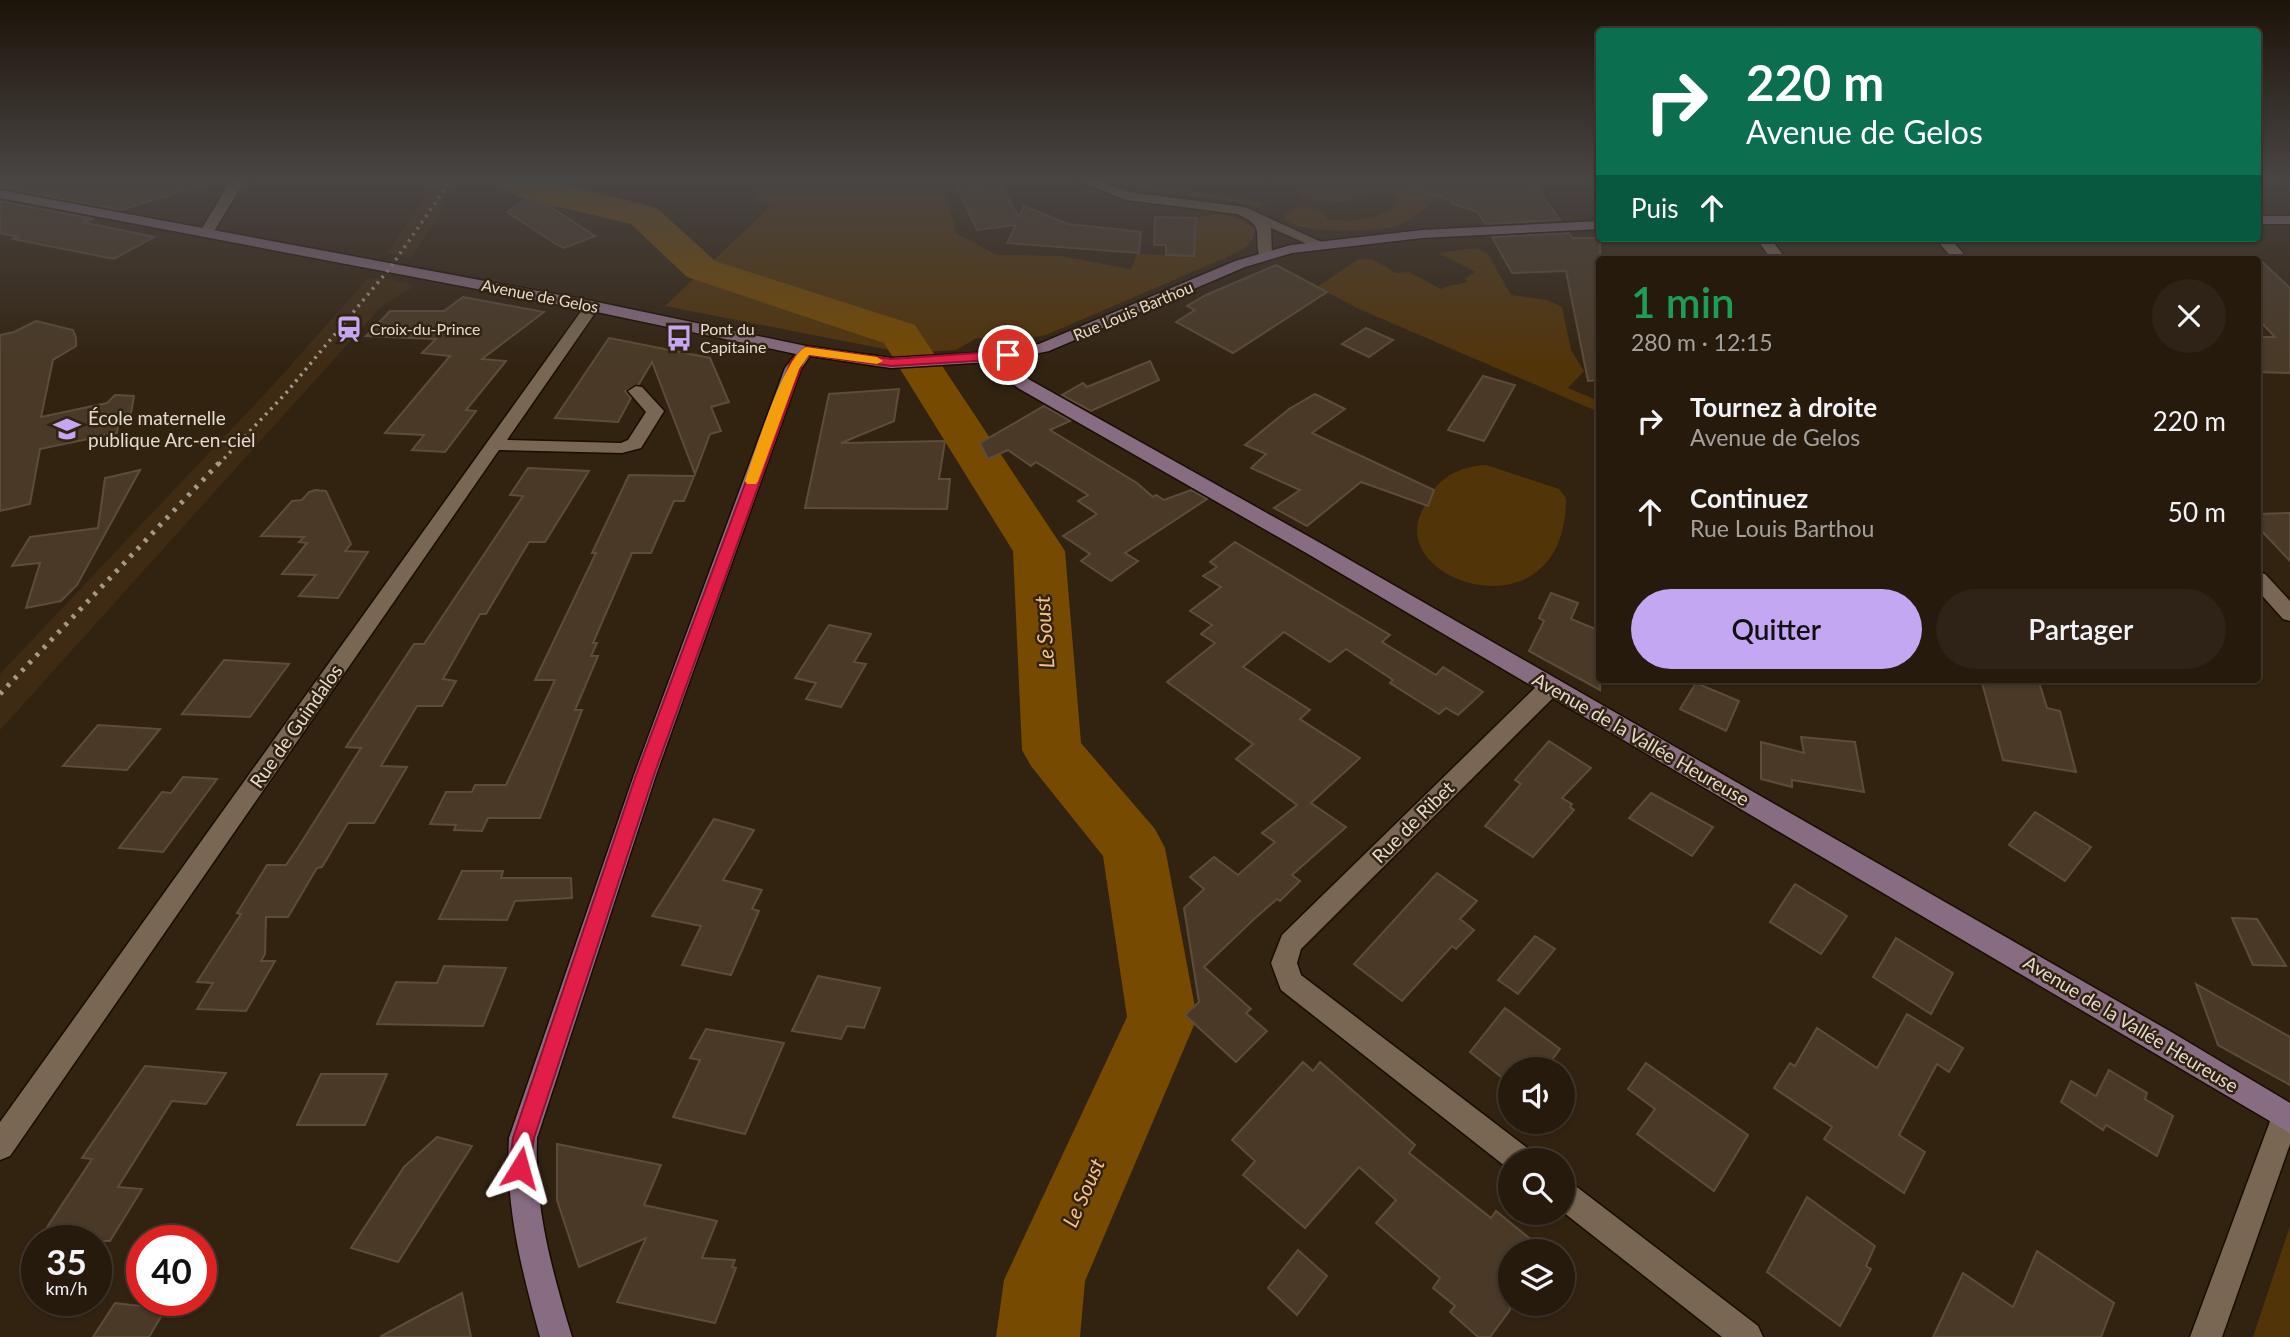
<!DOCTYPE html>
<html lang="fr">
<meta charset="utf-8">
<style>
body{margin:0;font-family:Lato,sans-serif;background:#2e2316;color:#f1f3f6;height:100vh;display:flex;flex-direction:column;font-size:26px;white-space:nowrap}
*{box-sizing:border-box;margin:0}
p{font-size:23px;color:#a4a19d}
.icon{flex:none;width:38px;height:38px;fill:none;stroke:currentColor;stroke-width:2;stroke-linecap:round;stroke-linejoin:round}
.map{position:relative;flex:1;overflow:hidden}
.details{position:absolute;left:1596px;top:256px;width:665px;height:427px;display:flex;flex-direction:column;background:#261a0d;border-radius:7px;box-shadow:0 2px 5px #0004,0 0 0 2px #42382e}
.details>*{flex:none}
.top-card{position:absolute;left:1596px;top:28px;width:665px;height:214px;border-radius:7px;box-shadow:0 2px 5px #0004,0 0 0 2px #42382e;background:#0b6e4f;color:#fff;overflow:hidden}
.buttons{position:absolute;left:1498px;top:1057px;display:grid;gap:14px}
.buttons a{display:grid;place-items:center;width:77px;height:77px;border-radius:50%;background:#261a0d;box-shadow:0 2px 5px #0004,0 0 0 2px #42382e;font-size:35px}
.speed{position:absolute;left:21px;top:1225px;display:flex;gap:14px;font-size:35px;font-weight:700;text-align:center}
.speed>*{display:grid;place-content:center;width:91px;height:91px;border-radius:50%;background:#261a0d;box-shadow:0 2px 5px #0004,0 0 0 2px #42382e;line-height:1}
.speed small{font-size:18px;font-weight:400}
.speed .limit{border:10px solid #d22;background:#fff;color:#111}
.pin{position:absolute;display:grid;place-items:center;width:60px;height:60px;color:#fff;margin:-30px;border:4px solid #fff;border-radius:50%;box-shadow:0 2px 7px #0007}
.me{position:absolute;width:77px;margin:-38px;rotate:8deg;stroke-linejoin:round;filter:drop-shadow(0 0 5px #0008)}
.turn{display:flex;align-items:center;gap:24px;height:147px;padding:0 35px;font-size:32px}
.turn .icon{width:91px;height:91px;stroke-width:2.5}
.turn b{display:block;font-size:49px;line-height:60px}
.then{display:flex;align-items:center;height:66px;padding:0 35px;background:#0003;gap:14px;font-size:26px}
.round{display:grid;place-items:center;flex:none;width:74px;height:74px;border-radius:37px;background:#2e2316}
.overview{display:flex;align-items:center;justify-content:space-between;height:119px;padding:0 35px}
h1{font-size:42px;font-weight:600;line-height:52px;color:#1e9e55}
.button{display:flex;gap:14px;margin-top:auto;padding:14px 35px}
.button a{flex:1;height:80px;border-radius:42px;background:#c3a7f2;color:#111;font-size:28px;font-weight:600;line-height:80px;text-align:center}
.button a+a{background:#2e2316;color:#f1f3f6}
ul{padding:0;list-style:none}
li{display:flex;align-items:center;gap:21px;height:91px;padding:0 35px}
li div{flex:1}
li b{display:block;font-size:26px}
li em{font-style:normal}
.map>svg:first-child{display:block}
.built{fill:#3f2b13}
.green{fill:#523409}
.lines{fill:none;stroke-linecap:round;stroke-linejoin:round}
.river{fill:#764a01;fill-rule:evenodd}
.building{fill:#493926;stroke:#5d4c39;stroke-width:2}
.street-casing{stroke:#190c00;stroke-width:3}
.secondary-casing{stroke:#190c00;stroke-width:3}
.street{fill:#796753;fill-rule:evenodd}
.secondary{fill:#886d82;fill-rule:evenodd}
.rail-far1{stroke:#a5998c;stroke-width:3.5;stroke-dasharray:2.5 5;stroke-linecap:butt}
.rail{stroke:#a5998c;stroke-width:5;stroke-dasharray:3.5 7;stroke-linecap:butt}
.route{fill:#e11d48;stroke:#92132f;stroke-width:2}
.slow{fill:#f59e0b}
.labels{text-anchor:middle;stroke-width:5;stroke-linejoin:round;paint-order:stroke}
.far-street-label{font-size:16px;fill:#e4dacf;stroke:#322311}
.far-poi-label{font-size:16px;fill:#e4dacf;stroke:#322311;text-anchor:start}
.poi-label{font-size:19px;fill:#e4dacf;stroke:#322311;text-anchor:start}
.street-label{font-size:19px;fill:#e4dacf;stroke:#322311}
.water-label{font-size:21px;font-style:italic;fill:#f7c182;stroke:#322311}
</style>
<div class="map">
<svg width="2290" height="1337" viewBox="0 0 2290 1337">
<rect width="100%" height="100%" fill="#322311"/>
<g class="built">
<polygon points="437,179 462,179 411,258 387,253"/>
<polygon points="368,278 389,279 415,286 382,306 0,730 0,674 276,382"/>
</g>
<g class="green">
<path d="M 860,179 L 946,179 L 947,200 L 957,234 L 997,255 L 1060,256 L 1131,269 L 1137,254 L 1194,256 L 1192,229 L 1196,229 L 1196,218 C 1218,211 1237,214 1255,229 C 1254,247 1240,250 1225,258 L 1046,335 L 1013,341 L 977,338 L 956,350 L 905,353 L 665,306 L 771,206 L 752,199 L 757,187 L 859,181 Z"/>
<path d="M 1112,179 L 1258,201 L 1266,205 L 1257,207 C 1209,194 1158,198 1112,179 Z"/>
<path d="M 1285,179 L 1376,179 L 1392,185 L 1412,183 L 1439,197 C 1426,207 1414,218 1398,225 C 1378,233 1302,234 1285,220 L 1285,215 C 1297,204 1311,206 1325,213 L 1327,219 C 1353,223 1375,220 1397,206 L 1397,196 L 1370,194 L 1351,201 L 1334,203 L 1302,198 L 1294,183 Z"/>
<path d="M 1477,248 L 1488,254 L 1511,295 L 1547,300 L 1562,307 L 1571,350 L 1584,371 L 1568,388 L 1599,401 L 1599,412 L 1359,309 L 1317,287 L 1357,260 L 1372,259 L 1396,273 L 1409,272 L 1441,289 C 1450,284 1460,286 1468,281 L 1464,279 L 1475,272 L 1439,253 Z"/>
<path d="M 1486,465 L 1559,489 L 1566,498 C 1566,634 1403,588 1418,522 C 1420,513 1425,505 1429,497 C 1441,476 1462,466 1486,465 Z"/>
<polygon points="2290,1226 2290,1337 2253,1337"/>
</g>
<g class="lines">
<polygon class="river" points="496,179 541,179 657,208 715,261 915,325 1065,551 1081,743 1155,829 1165,848 1197,1018 1085,1281 1080,1337 996,1337 1004,1280 1127,1017 1103,856 1031,766 1022,750 1013,551 884,343 687,277 631,224 521,198 501,187"/>
</g>
<g class="building">
<polygon points="0,179 201,179 202,185 121,210 0,188"/>
<polygon points="1404,179 1530,179 1560,220 1485,224 1478,212 1450,203 1453,201 1403,186"/>
<polygon points="998,181 1019,217 1024,206 1068,224 1141,232 1139,253 1007,243 1016,225 977,230 957,188"/>
<polygon points="528,198 546,204 595,236 564,248 556,244 507,212"/>
<polygon points="0,201 94,219 82,222 154,237 114,259 13,239 18,237 0,233"/>
<polygon points="1155,217 1196,218 1194,256 1166,255 1166,245 1154,245"/>
<polygon points="1569,233 1573,238 1600,238 1600,380 1588,381 1566,271 1512,273 1492,237"/>
<polygon points="2258,258 2290,288 2290,373 2258,372 2258,337 2275,337 2258,319"/>
<polygon points="1276,265 1327,292 1233,353 1176,322 1195,310 1187,306 1206,295"/>
<polygon points="463,297 544,312 482,359 506,361 466,410 476,411 445,452 412,450 424,435 385,433 450,356 422,353 436,339 366,336 390,311 444,311"/>
<polygon points="36,321 73,330 76,338 76,346 53,360 41,417 107,403 115,395 134,396 130,419 119,421 117,433 40,449 30,504 0,511 0,335 14,332"/>
<polygon points="1366,328 1393,340 1369,357 1342,344"/>
<polygon points="609,338 710,358 729,402 711,407 721,431 710,434 695,474 652,362 639,384 625,391 631,398 618,422 555,418"/>
<polygon points="1150,361 1159,380 1091,411 1062,395 1083,383 1087,387"/>
<polygon points="1483,376 1515,385 1484,441 1448,430"/>
<polygon points="899,389 894,421 841,443 945,441 939,479 950,479 947,509 805,508 829,394"/>
<polygon points="1315,394 1345,409 1312,433 1434,490 1428,506 1361,482 1307,526 1274,508 1300,490 1251,468 1266,454 1245,445 1289,409"/>
<polygon points="1044,406 1070,421 1050,430 1137,483 1153,497 1156,495 1164,500 1191,490 1207,499 1125,553 1138,561 1111,581 1081,561 1090,554 1063,536 1097,514 1078,501 1088,495 1036,462 1031,466 1008,450 988,459 980,443"/>
<polygon points="528,468 589,471 545,542 529,542 486,614 480,614 443,679 456,681 442,706 417,706 381,766 407,767 374,823 348,823 322,867 317,868 288,917 266,917 265,954 261,961 275,961 246,1011 197,1009 213,983 197,982 241,914 237,913 267,865 286,865 299,846 361,748 346,747 414,644 424,644 523,496 510,495"/>
<polygon points="140,470 77,585 61,601 26,608 40,563 12,566 30,537 98,528 105,478"/>
<polygon points="629,475 694,476 684,501 674,501 651,553 632,553 593,643 597,643 591,656 598,656 575,710 582,710 540,818 488,818 482,831 454,830 456,825 430,824 446,792 472,792 475,785 506,785 555,680 535,680 596,553 592,553"/>
<polygon points="315,490 326,491 351,544 345,551 368,552 338,598 299,596 316,575 282,574 307,543 299,542 304,537 261,536 292,501 302,500 309,492"/>
<polygon points="2290,513 2290,561 2258,527 2258,514"/>
<polygon points="1235,542 1390,635 1382,642 1436,675 1443,667 1483,692 1458,715 1446,708 1439,714 1390,683 1393,680 1346,649 1330,662 1284,632 1243,667 1310,710 1300,719 1360,758 1311,803 1346,827 1292,875 1300,881 1280,901 1277,899 1254,919 1204,967 1251,1009 1246,1013 1267,1031 1236,1062 1185,1015 1199,1002 1184,908 1204,889 1190,877 1214,857 1238,875 1275,842 1262,833 1297,805 1236,759 1253,744 1167,682 1215,643 1201,634 1212,625 1190,611 1221,587 1203,576 1217,567 1210,562"/>
<polygon points="1551,593 1578,603 1571,619 1600,631 1600,690 1529,651 1544,621 1539,618"/>
<polygon points="829,625 871,634 854,662 866,664 841,707 806,699 816,683 795,678"/>
<polygon points="224,660 289,664 250,717 182,714"/>
<polygon points="1981,679 2038,679 2047,708 2060,711 2076,772 2003,760"/>
<polygon points="1696,683 1739,701 1726,731 1680,709"/>
<polygon points="98,725 160,729 127,770 63,766"/>
<polygon points="1801,737 1855,742 1864,792 1792,780 1792,787 1761,779 1761,742 1804,753"/>
<polygon points="1549,741 1591,768 1562,798 1572,804 1570,807 1574,810 1533,857 1485,826 1521,784 1515,780"/>
<polygon points="183,777 217,779 163,852 119,848 162,792 171,793"/>
<polygon points="1651,793 1713,827 1692,856 1629,818"/>
<polygon points="2035,812 2091,847 2065,881 2009,845"/>
<polygon points="714,819 754,830 723,880 762,890 752,909 759,911 731,975 682,965 701,926 652,916"/>
<polygon points="462,871 503,871 501,878 571,878 572,898 515,901 507,920 439,919"/>
<polygon points="1437,873 1477,901 1460,919 1474,930 1456,949 1452,946 1402,1001 1354,964"/>
<polygon points="1795,884 1847,916 1821,954 1770,922"/>
<polygon points="2232,918 2257,919 2286,966 2253,965"/>
<polygon points="1535,936 1555,949 1518,994 1498,980"/>
<polygon points="1896,938 1953,973 1931,1014 1873,977"/>
<polygon points="444,966 506,968 483,1026 377,1024 396,982 437,983"/>
<polygon points="818,976 880,988 864,1028 847,1026 841,1039 792,1031"/>
<polygon points="2196,984 2290,1037 2290,1085 2218,1045"/>
<polygon points="1505,1008 1560,1049 1545,1069 1510,1069 1510,1084 1470,1052"/>
<polygon points="1907,1014 1963,1048 1949,1072 1937,1064 1899,1135 1925,1152 1904,1193 1824,1139 1832,1127 1774,1088 1790,1063 1795,1066 1817,1028 1877,1068"/>
<polygon points="706,1029 784,1043 745,1134 673,1117 700,1060 690,1058"/>
<polygon points="1303,1062 1313,1071 1320,1062 1415,1145 1409,1153 1491,1218 1496,1211 1545,1251 1510,1251 1510,1310 1490,1337 1478,1337 1450,1312 1455,1306 1433,1288 1440,1278 1376,1223 1396,1200 1359,1167 1305,1228 1243,1175 1255,1161 1232,1140"/>
<polygon points="1646,1063 1748,1135 1714,1191 1637,1134 1655,1109 1628,1089"/>
<polygon points="145,1066 226,1073 206,1104 172,1101 118,1187 142,1189 110,1241 38,1241 92,1159 82,1158"/>
<polygon points="2109,1070 2147,1093 2145,1099 2173,1116 2157,1156 2106,1125 2103,1130 2061,1102 2071,1081 2096,1096"/>
<polygon points="321,1074 387,1074 365,1125 297,1125"/>
<polygon points="437,1137 472,1146 398,1262 351,1248 404,1167"/>
<polygon points="557,1144 661,1165 644,1205 717,1221 702,1258 735,1260 732,1267 736,1268 715,1323 617,1302 646,1238 579,1267 557,1200"/>
<polygon points="1807,1197 1875,1246 1866,1266 1871,1269 1840,1326 1767,1272"/>
<polygon points="1298,1250 1327,1276 1297,1315 1268,1288"/>
<polygon points="2037,1251 2114,1303 2101,1337 1933,1337 1963,1273 2013,1307"/>
<polygon points="462,1293 471,1337 380,1337 426,1312"/>
<polygon points="115,1303 131,1305 166,1308 149,1337 93,1337"/>
</g>
<g class="lines">
<g class="street-casing">
<g id="street">
<polygon points="232,179 246,179 211,236 201,236 199,233"/>
<path d="M 1073,179 L 1093,179 L 1129,192 L 1245,207 L 1326,244 L 1319,248 L 1314,247 L 1271,228 L 1272,255 L 1265,259 L 1260,258 C 1252,235 1268,227 1237,214 L 1127,200 Z"/>
<polygon points="1756,238 1770,238 1786,259 1771,259"/>
<polygon points="1935,238 1950,238 1968,259 1953,259"/>
<polygon points="592,301 600,306 507,440 621,443 628,440 646,412 628,391 636,386 642,387 664,411 641,448 622,453 499,450 10,1156 0,1160 0,1122 587,303"/>
<polygon points="2258,572 2265,574 2290,601 2290,621 2283,619 2258,591"/>
<polygon points="1551,678 1559,680 1562,686 1559,692 1301,949 1297,963 1301,975 1530,1150 1534,1160 1510,1160 1510,1170 1281,990 1271,963 1282,935 1543,680"/>
<polygon points="2286,1102 2290,1104 2290,1144 2222,1337 2190,1337 2272,1116 2276,1106"/>
<polygon points="1563,1180 1573,1184 1758,1326 1763,1337 1722,1337 1563,1212"/>
</g>
</g>
<g class="secondary-casing">
<g id="secondary">
<path d="M 0,190 L 592,301 L 806,346 L 891,358 L 994,352 L 1039,344 L 1235,261 L 1291,245 L 1422,230 L 1600,221 L 1600,229 L 1422,238 L 1292,253 L 1245,267 L 1049,351 L 1005,360 L 1030,380 L 1322,544 L 2173,1033 L 2290,1103 L 2290,1133 L 1308,554 L 1018,388 L 999,373 L 990,362 L 891,368 L 810,356 L 801,369 L 656,775 L 537,1138 C 534,1207 552,1271 572,1337 L 540,1337 C 522,1271 505,1207 509,1138 L 634,775 L 785,368 L 796,354 L 592,311 L 0,198 Z"/>
<rect x="2258" y="216" width="32" height="8"/>
</g>
</g>
<use href="#street" class="street"/>
<use href="#secondary" class="secondary"/>
<polyline class="rail-far1" points="219,464 286,393 390,268 452,179"/>
<polyline class="rail" points="0,694 220,462"/>
</g>
<linearGradient id="sky" x2="0" y2="1"><stop stop-color="#1c1309"/><stop offset="0.49" stop-color="#494543"/><stop offset="1" stop-color="#494543" stop-opacity="0"/></linearGradient>
<rect width="2290" height="366" fill="url(#sky)"/>
<polygon class="route" points="806,347 891,359 1008,351 1014,355 1008,359 891,366 809,355 803,362 654,775 534,1138 528,1176 520,1179 512,1176 509,1168 513,1138 636,775 791,361"/>
<path class="slow" d="M 806,347 L 877,357 L 883,361 L 877,364 L 809,355 L 799,369 L 758,481 L 756,484 L 747,484 L 745,481 C 754,455 784,356 806,347 Z"/>
<defs>
<g id="station-bare" transform="scale(2.1)"><path d="M-3-6H3Q5-6 5-4V2Q5 4 3 4L4.5 6H3L1.5 4h-3L-3 6H-4.5L-3 4Q-5 4-5 2V-4Q-5-6-3-6ZM-3.5-4v3h7v-3ZM-3.5 1v1.5H-2V1ZM2 1v1.5H3.5V1Z" fill="#c3a7f2" stroke="#322311" stroke-width="2.5" paint-order="stroke"/></g>
<g id="bus-bare" transform="scale(2.1)"><path d="M-5-6H5V4H4V6H2V4H-2V6H-4V4H-5ZM-3.5-4V0h7V-4ZM-3.5 1.2v1.5H-2V1.2ZM2 1.2v1.5H3.5V1.2Z" fill="#c3a7f2" stroke="#322311" stroke-width="2.5" paint-order="stroke"/></g>
<g id="school-bare" transform="scale(2.1)"><path d="M0-5L7-2L0 1L-7-2ZM-4 1L0 2.5L4 1V4Q0 6-4 4Z" fill="#c3a7f2" stroke="#322311" stroke-width="2.5" paint-order="stroke"/></g>
</defs>
<g fill-rule="evenodd">
<use href="#station-bare" x="349" y="329"/>
<use href="#bus-bare" x="679" y="338"/>
<use href="#school-bare" x="67" y="429"/>
</g>
<g class="labels">
<g class="far-street-label">
<text transform="translate(540 296) rotate(11)" y="6">Avenue de Gelos</text>
<text transform="translate(1133 311) rotate(-23)" y="6">Rue Louis Barthou</text>
</g>
<g class="far-poi-label">
<text x="370" y="335">Croix-du-Prince</text>
<text x="700" y="335">Pont du<tspan x="700" dy="18">Capitaine</tspan></text>
</g>
<g class="poi-label">
<text x="88" y="425">École maternelle<tspan x="88" dy="22">publique Arc-en-ciel</tspan></text>
</g>
<g class="street-label">
<text transform="translate(296 726) rotate(-55)" y="7">Rue de Guindalos</text>
<text transform="translate(1641 739) rotate(30)" y="7">Avenue de la Vallée Heureuse</text>
<text transform="translate(1413 822) rotate(-45)" y="7">Rue de Ribet</text>
<text transform="translate(2131 1024) rotate(31)" y="7">Avenue de la Vallée Heureuse</text>
</g>
<g class="water-label">
<text transform="translate(1045 632) rotate(-94)" y="7">Le Soust</text>
<text transform="translate(1084 1193) rotate(-66)" y="7">Le Soust</text>
</g>
</g>
</svg>
<div class="buttons">
<a><svg class="icon" aria-label="sound" viewBox="0 0 24 24"><path d="M4 9h4l5-4v14l-5-4H4zM17 9q2 3 0 6"/></svg></a>
<a><svg class="icon" aria-label="search" viewBox="0 0 24 24"><circle cx="10" cy="10" r="6"/><path d="M15 15l6 6"/></svg></a>
<a><svg class="icon" aria-label="layers" viewBox="0 0 24 24"><path d="M12 4l9 5-9 5-9-5zM3 14l9 5 9-5"/></svg></a>
</div>
<div class="speed"><div>35<small>km/h</small></div><div class="limit">40</div></div>
<div class="pin" style="left:1008px;top:355px;background:#d93025"><svg class="icon" aria-label="arrive" viewBox="0 0 24 24"><path d="M6 21V4h12l-3 4 3 4H6"/></svg></div>
<svg class="me" style="left:520px;top:1168px" viewBox="-20 -20 40 40"><path d="M0-17L14 15 0 8-14 15z" fill="#e11d48" stroke="#fff" stroke-width="4"/></svg>
<div class="top-card">
<div class="turn"><svg class="icon" aria-label="right" viewBox="0 0 24 24"><path d="M7 20v-9h11M14 6l5 5-5 5"/></svg><div><b>220 m</b>Avenue de Gelos</div></div>
<div class="then">Puis<svg class="icon" aria-label="ahead" viewBox="0 0 24 24"><path d="M12 20V5M6 11l6-6 6 6"/></svg></div>
</div>
<section class="details">
<div class="overview"><div><h1>1 min</h1><p>280 m · 12:15</p></div><a class="round"><svg class="icon" aria-label="close" viewBox="0 0 24 24"><path d="M6 6l12 12M18 6L6 18"/></svg></a></div>
<ul>
<li><svg class="icon" aria-label="right" viewBox="0 0 24 24"><path d="M7 20v-9h11M14 6l5 5-5 5"/></svg><div><b>Tournez à droite</b><p>Avenue de Gelos</p></div><em>220 m</em></li>
<li><svg class="icon" aria-label="ahead" viewBox="0 0 24 24"><path d="M12 20V5M6 11l6-6 6 6"/></svg><div><b>Continuez</b><p>Rue Louis Barthou</p></div><em>50 m</em></li>
</ul>
<div class="button"><a>Quitter</a><a>Partager</a></div>
</section>
</div>
